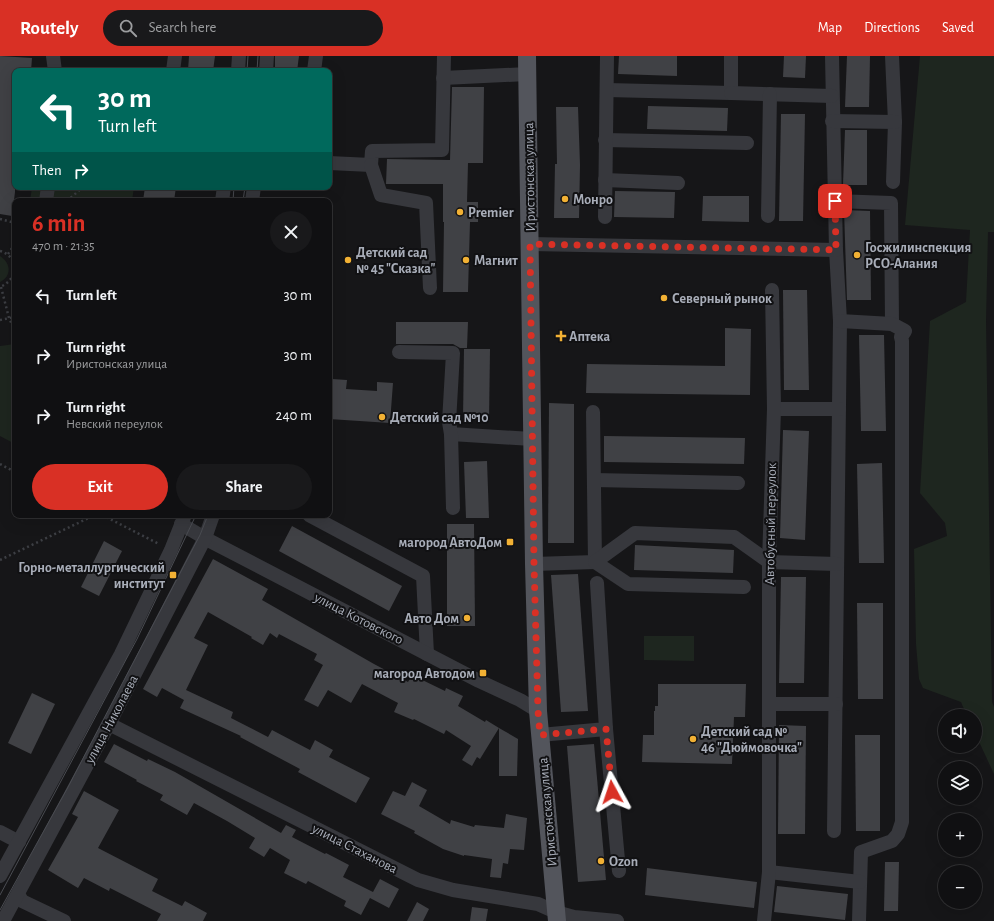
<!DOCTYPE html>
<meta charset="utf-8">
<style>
body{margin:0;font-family:"Alegreya Sans",sans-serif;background:#19191b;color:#f1f3f6;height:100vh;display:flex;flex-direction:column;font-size:15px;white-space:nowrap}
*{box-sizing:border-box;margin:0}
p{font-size:13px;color:#9c9d9f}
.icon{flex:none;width:22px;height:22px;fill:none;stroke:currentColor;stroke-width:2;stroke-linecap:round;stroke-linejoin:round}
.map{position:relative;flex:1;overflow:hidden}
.sheet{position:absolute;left:12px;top:142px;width:320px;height:320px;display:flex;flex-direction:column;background:#101012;border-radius:8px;box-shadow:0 4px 16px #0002,0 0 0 1px #303032}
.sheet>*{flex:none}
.top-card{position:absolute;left:12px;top:12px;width:320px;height:122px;border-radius:8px;box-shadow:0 4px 16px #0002,0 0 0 1px #303032;background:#00695c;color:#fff;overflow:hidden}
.controls{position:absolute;left:938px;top:653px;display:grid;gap:8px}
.controls a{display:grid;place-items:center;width:44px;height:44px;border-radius:50%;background:#101012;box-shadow:0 4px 16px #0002,0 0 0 1px #303032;font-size:20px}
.pin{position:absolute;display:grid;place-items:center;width:34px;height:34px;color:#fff;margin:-17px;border-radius:8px;box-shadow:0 2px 6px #0006}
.me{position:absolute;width:44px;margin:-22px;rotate:355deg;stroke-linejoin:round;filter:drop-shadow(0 0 3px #0008)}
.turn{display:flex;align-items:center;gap:14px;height:84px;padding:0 20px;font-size:18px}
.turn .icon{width:52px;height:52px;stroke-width:2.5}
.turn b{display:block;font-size:28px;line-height:34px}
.then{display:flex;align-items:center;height:38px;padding:0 20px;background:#0003;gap:8px;font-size:15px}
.round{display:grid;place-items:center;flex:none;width:42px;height:42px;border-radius:21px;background:#19191b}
.head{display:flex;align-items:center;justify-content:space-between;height:68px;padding:0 20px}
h1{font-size:24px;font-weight:700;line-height:30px;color:#d93025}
.cta{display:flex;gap:8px;margin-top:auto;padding:8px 20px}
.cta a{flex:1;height:46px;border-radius:24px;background:#d93025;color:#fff;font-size:16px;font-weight:700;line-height:46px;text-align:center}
.cta a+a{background:#19191b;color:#f1f3f6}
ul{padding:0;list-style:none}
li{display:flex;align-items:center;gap:12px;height:60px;padding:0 20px}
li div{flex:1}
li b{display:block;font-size:15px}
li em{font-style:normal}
header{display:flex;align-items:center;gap:24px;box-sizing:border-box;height:56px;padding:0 20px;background:#d93025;color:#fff}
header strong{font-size:19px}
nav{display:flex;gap:22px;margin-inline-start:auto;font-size:14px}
.search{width:280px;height:36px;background:#19191b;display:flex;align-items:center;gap:10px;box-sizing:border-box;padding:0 14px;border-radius:22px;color:#9c9d9f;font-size:15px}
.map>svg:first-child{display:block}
.green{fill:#1e261f}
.building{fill:#404145}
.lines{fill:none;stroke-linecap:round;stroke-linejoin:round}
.path{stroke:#3d3f44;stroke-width:2.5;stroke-dasharray:2 3;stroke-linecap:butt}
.minor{stroke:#37383d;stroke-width:14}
.major{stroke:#53555c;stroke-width:18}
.tram{stroke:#4a4c52;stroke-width:1}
.route{stroke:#d93025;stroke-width:7;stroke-dasharray:0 12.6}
.poi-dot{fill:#f2b134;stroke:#111113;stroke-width:1.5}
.labels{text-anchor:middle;stroke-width:4;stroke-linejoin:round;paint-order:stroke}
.street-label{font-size:14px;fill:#a8adb8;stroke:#111113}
.poi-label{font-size:14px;font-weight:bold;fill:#a8adb8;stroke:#111113;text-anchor:start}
</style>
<header>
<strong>Routely</strong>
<div class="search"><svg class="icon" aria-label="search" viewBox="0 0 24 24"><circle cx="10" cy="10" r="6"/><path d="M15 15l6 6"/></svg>Search here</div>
<nav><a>Map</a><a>Directions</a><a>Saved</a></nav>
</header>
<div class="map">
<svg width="994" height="865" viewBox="0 0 994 865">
<rect width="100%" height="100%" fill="#161618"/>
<g class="green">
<polygon points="920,0 994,0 994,176 988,176 986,265 992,646 994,651 994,718 975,677 975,660 967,660 961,646 923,632 919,623 916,588 914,493 947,480 945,467 920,437 930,265 966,246 970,174 905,169"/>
<polygon points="32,131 134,131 132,145 30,145"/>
<path d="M 0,200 C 11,207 12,220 0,226 Z"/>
<polygon points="15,288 15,388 0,380 0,290"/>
<polygon points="644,580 694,580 694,605 644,604"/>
</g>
<g class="building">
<polygon points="0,0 32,2 31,15 15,15 15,136 12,160 0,158"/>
<polygon points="189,0 215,0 213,15 188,15"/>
<polygon points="275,0 299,0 297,15 275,15"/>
<polygon points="619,0 677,0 677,20 618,18"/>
<polygon points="784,0 806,0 805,22 783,21"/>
<polygon points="847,0 870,0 869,51 845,51"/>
<polygon points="452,31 484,31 483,107 468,107 467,146 478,146 478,166 470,166 468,236 443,236 444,166 443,166 443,128 386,128 387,103 450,104"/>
<polygon points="648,50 728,52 727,75 647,73"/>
<polygon points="556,51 578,51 580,109 579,162 554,162 555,108 557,108"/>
<polygon points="781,58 805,58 803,165 779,165"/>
<polygon points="845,74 867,74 867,129 843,129"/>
<polygon points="145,131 176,131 174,145 143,145"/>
<polygon points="615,135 675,136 674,162 614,161"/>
<polygon points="703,140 749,140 749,166 702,165"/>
<polygon points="844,154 870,155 871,244 847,244"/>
<polygon points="783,234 807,234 809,334 784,334"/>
<polygon points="396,266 468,266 467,292 460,292 453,288 396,288"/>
<polygon points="725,272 751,273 750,339 586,337 587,308 725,310"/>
<polygon points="859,279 884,279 886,375 861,375"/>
<polygon points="464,293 490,293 489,365 463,364"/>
<polygon points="332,323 347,324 346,333 377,335 377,326 393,327 390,367 329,363"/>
<polygon points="549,347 574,348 574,487 548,487"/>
<polygon points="783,374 809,375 805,484 780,482"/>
<polygon points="604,380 745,382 744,408 604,406"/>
<polygon points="487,405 489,462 466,462 464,406"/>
<polygon points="882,407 884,507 859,507 857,408"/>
<polygon points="447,468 474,468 475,570 447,570"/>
<polygon points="292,470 402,530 389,555 279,495"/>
<polygon points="104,485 122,495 99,540 81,531"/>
<polygon points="635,489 734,494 733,517 634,514"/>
<polygon points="213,503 268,533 262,544 374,608 408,626 412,619 445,635 446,632 463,640 458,650 485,666 486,664 499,672 480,703 477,701 472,710 462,704 471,690 446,674 444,678 414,663 413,664 394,656 398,647 362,628 351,647 328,634 318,651 304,644 323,609 314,604 317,598 279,578 277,582 270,577 263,589 251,582 252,581 208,556 194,582 208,589 186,634 233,656 231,662 268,681 272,674 310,694 315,684 333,694 329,701 370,722 356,747 298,716 300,713 240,681 241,680 180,652 184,644 162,632 157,641 143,633"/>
<polygon points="578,518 588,655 561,656 551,519"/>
<polygon points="781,521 806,521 804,627 779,627"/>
<polygon points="857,547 883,547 883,643 858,643"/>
<polygon points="658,628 746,628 745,661 734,661 732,708 642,706 643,679 654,679 654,655 655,655 655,650 658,650"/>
<polygon points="32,637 55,648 31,698 8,687"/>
<polygon points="779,669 806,670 805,778 778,778"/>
<polygon points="499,672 518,683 517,720 499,720"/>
<polygon points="855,679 880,679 880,775 856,775"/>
<polygon points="114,688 147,705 148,703 175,716 281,777 286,769 296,774 292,781 325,798 326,797 349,809 343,821 373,836 380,823 399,833 389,852 370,842 361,859 344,850 346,845 308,825 306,828 284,817 290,804 270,792 264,801 249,792 255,782 227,765 194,747 187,759 160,744 163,739 136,725 137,724 104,706"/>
<polygon points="594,688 606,824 578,826 567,690"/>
<polygon points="412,726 427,734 419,750 450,768 451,764 474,771 475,769 504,772 506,758 527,762 524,794 510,793 508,808 503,807 501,822 490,821 492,803 464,799 464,800 443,793 414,777 415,775 381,758 393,735 405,740"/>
<polygon points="84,735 119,754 98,792 158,823 152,835 182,850 185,845 207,857 203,865 157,865 161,858 110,832 109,835 84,822 78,832 48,814 78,761 72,758"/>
<polygon points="885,806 899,806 898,855 884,855"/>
<polygon points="647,812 757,826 754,852 645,839"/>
<polygon points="777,830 848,838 845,864 774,856"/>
<polygon points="417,846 429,853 423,865 407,865"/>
<polygon points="472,851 488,853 486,865 470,865"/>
</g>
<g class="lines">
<g class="path">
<polyline points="67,145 83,131"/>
<polyline points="0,163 15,167"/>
<path d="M 0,195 C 20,201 19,223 0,231"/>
<polyline points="8,198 15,188"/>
<polyline points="1,231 9,262 15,275"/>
<polyline points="0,264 15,261"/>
<polyline points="0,408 15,416"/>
<polyline points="102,459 159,488"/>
<polyline points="0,504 95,459"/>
</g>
<g class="minor">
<polyline points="53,0 55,15"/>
<polyline points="832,0 836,194 840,265 834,775"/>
<polyline points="892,0 895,66 893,126"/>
<polyline points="173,15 175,0"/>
<polyline points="238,15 239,0"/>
<polyline points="266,15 267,0"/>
<polyline points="314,15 316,0"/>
<polyline points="443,22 527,18"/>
<polyline points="607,34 731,37 731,0"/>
<polyline points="731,37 832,40"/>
<polyline points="832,65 895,66"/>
<polyline points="605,84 747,87"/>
<polyline points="329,107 371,109 372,95 442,94 444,0"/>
<polyline points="371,109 381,139 426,147 430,232"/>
<polyline points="605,124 678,127"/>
<polyline points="46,145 48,131"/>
<polyline points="222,145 224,131"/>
<polyline points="252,145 254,131"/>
<polyline points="835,145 891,147 892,268"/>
<polyline points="768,160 770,38"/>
<polyline points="605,161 607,0"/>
<polyline points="530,188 836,194"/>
<polyline points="840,265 892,268 905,275 901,281 902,285 902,766 898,778 892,785 861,796 859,865"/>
<polyline points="399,296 453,297 449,366 451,378 532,383"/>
<polyline points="774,353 839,353"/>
<polyline points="451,378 453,452"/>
<polyline points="594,424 738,427"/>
<polyline points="309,459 423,520 427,598"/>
<polyline points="181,468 210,485 479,625 520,644 538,655"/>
<polyline points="534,508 595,506 593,356"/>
<polyline points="744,531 628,528 595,506 635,477 734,481 769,506 837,508"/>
<polyline points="769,648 836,648"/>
<polyline points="109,668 418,824 453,834 538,848 556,856 574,861 617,865"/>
<polyline points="606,673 619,815"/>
<polyline points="540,679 606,673 597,527"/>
<polyline points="0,776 19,786"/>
<polyline points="769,816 860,826"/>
<polyline points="0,820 121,598 171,494 185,459"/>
<polyline points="18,838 22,845 64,865"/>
<polyline points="3,865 109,668 205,482 213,459"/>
<polyline points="764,865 769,816 769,506 774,353 772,234"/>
</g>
<polyline class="major" points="527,0 534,508 538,655 557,865"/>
<g class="tram">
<polyline points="247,15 248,0"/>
<polyline points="257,15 258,0"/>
<polyline points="233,145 234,131"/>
<polyline points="243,145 245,131"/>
<polyline points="0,839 137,583 196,459"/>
<polyline points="0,854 67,733 200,479 208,459"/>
</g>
</g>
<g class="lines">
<polyline class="route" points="612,736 606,673 540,679 538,655 534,508 530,188 836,194 835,145"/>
</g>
<g class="poi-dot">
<circle cx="565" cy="143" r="4"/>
<circle cx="460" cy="156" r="4"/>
<circle cx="857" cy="199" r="4"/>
<circle cx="348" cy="204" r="4"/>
<circle cx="466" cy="204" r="4"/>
<circle cx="664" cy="242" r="4"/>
<path d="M559 274h4v4h4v4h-4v4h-4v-4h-4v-4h4z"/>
<circle cx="382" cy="361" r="4"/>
<rect x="506" y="482" width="8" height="8" rx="2"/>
<rect x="169" y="515" width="8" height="8" rx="2"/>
<circle cx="467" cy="562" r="4"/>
<rect x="479" y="613" width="8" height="8" rx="2"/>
<circle cx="693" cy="683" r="4"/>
<circle cx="601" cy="805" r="4"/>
</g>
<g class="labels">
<g class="street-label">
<text transform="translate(529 121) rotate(-91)" y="5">Иристонская улица</text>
<text transform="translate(770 468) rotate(-89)" y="5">Автобусный переулок</text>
<text transform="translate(359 562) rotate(27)" y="5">улица Котовского</text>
<text transform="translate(111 663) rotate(-62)" y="5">улица Николаева</text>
<text transform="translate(547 756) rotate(-95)" y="5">Иристонская улица</text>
<text transform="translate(355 792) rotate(27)" y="5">улица Стаханова</text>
</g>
<g class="poi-label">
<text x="573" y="148">Монро</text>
<text x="468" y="161">Premier</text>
<text x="865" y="196">Госжилинспекция<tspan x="865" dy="16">РСО-Алания</tspan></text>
<text x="356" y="201">Детский сад<tspan x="356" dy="16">№ 45 "Сказка"</tspan></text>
<text x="474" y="209">Магнит</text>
<text x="672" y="247">Северный рынок</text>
<text x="569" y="285">Аптека</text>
<text x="390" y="366">Детский сад №10</text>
<text x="502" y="491" text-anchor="end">магород АвтоДом</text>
<text x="165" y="516" text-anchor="end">Горно-металлургический<tspan x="165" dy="16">институт</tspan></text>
<text x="459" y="567" text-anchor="end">Авто Дом</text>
<text x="475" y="622" text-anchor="end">магород Автодом</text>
<text x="701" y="680">Детский сад №<tspan x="701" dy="16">46 "Дюймовочка"</tspan></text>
<text x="609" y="810">Ozon</text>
</g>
</g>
</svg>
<div class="controls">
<a><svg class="icon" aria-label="sound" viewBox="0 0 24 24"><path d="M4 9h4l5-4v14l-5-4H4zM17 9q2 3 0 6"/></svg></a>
<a><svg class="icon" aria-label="layers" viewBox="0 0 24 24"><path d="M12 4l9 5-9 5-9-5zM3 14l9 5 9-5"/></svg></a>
<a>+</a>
<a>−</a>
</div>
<div class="pin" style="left:835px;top:145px;background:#d93025"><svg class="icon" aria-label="arrive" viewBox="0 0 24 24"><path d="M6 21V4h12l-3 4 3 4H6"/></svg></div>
<svg class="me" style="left:612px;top:736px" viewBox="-20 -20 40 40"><path d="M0-17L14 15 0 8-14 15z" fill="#d93025" stroke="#fff" stroke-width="4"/></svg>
<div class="top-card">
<div class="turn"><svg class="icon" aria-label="left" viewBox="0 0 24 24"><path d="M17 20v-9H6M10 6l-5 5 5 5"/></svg><div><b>30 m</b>Turn left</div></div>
<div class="then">Then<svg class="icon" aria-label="right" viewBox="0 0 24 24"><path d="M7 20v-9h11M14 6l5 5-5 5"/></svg></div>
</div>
<section class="sheet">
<div class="head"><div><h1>6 min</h1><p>470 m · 21:35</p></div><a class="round"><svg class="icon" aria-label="close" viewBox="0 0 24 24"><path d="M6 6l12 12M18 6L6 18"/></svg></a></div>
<ul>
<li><svg class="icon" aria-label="left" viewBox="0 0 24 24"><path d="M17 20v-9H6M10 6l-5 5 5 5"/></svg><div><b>Turn left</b></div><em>30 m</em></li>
<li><svg class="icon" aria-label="right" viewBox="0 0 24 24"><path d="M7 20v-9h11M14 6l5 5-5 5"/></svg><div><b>Turn right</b><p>Иристонская улица</p></div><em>30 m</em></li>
<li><svg class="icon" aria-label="right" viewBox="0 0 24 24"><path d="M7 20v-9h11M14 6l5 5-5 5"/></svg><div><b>Turn right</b><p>Невский переулок</p></div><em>240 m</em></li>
</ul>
<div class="cta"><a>Exit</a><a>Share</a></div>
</section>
</div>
